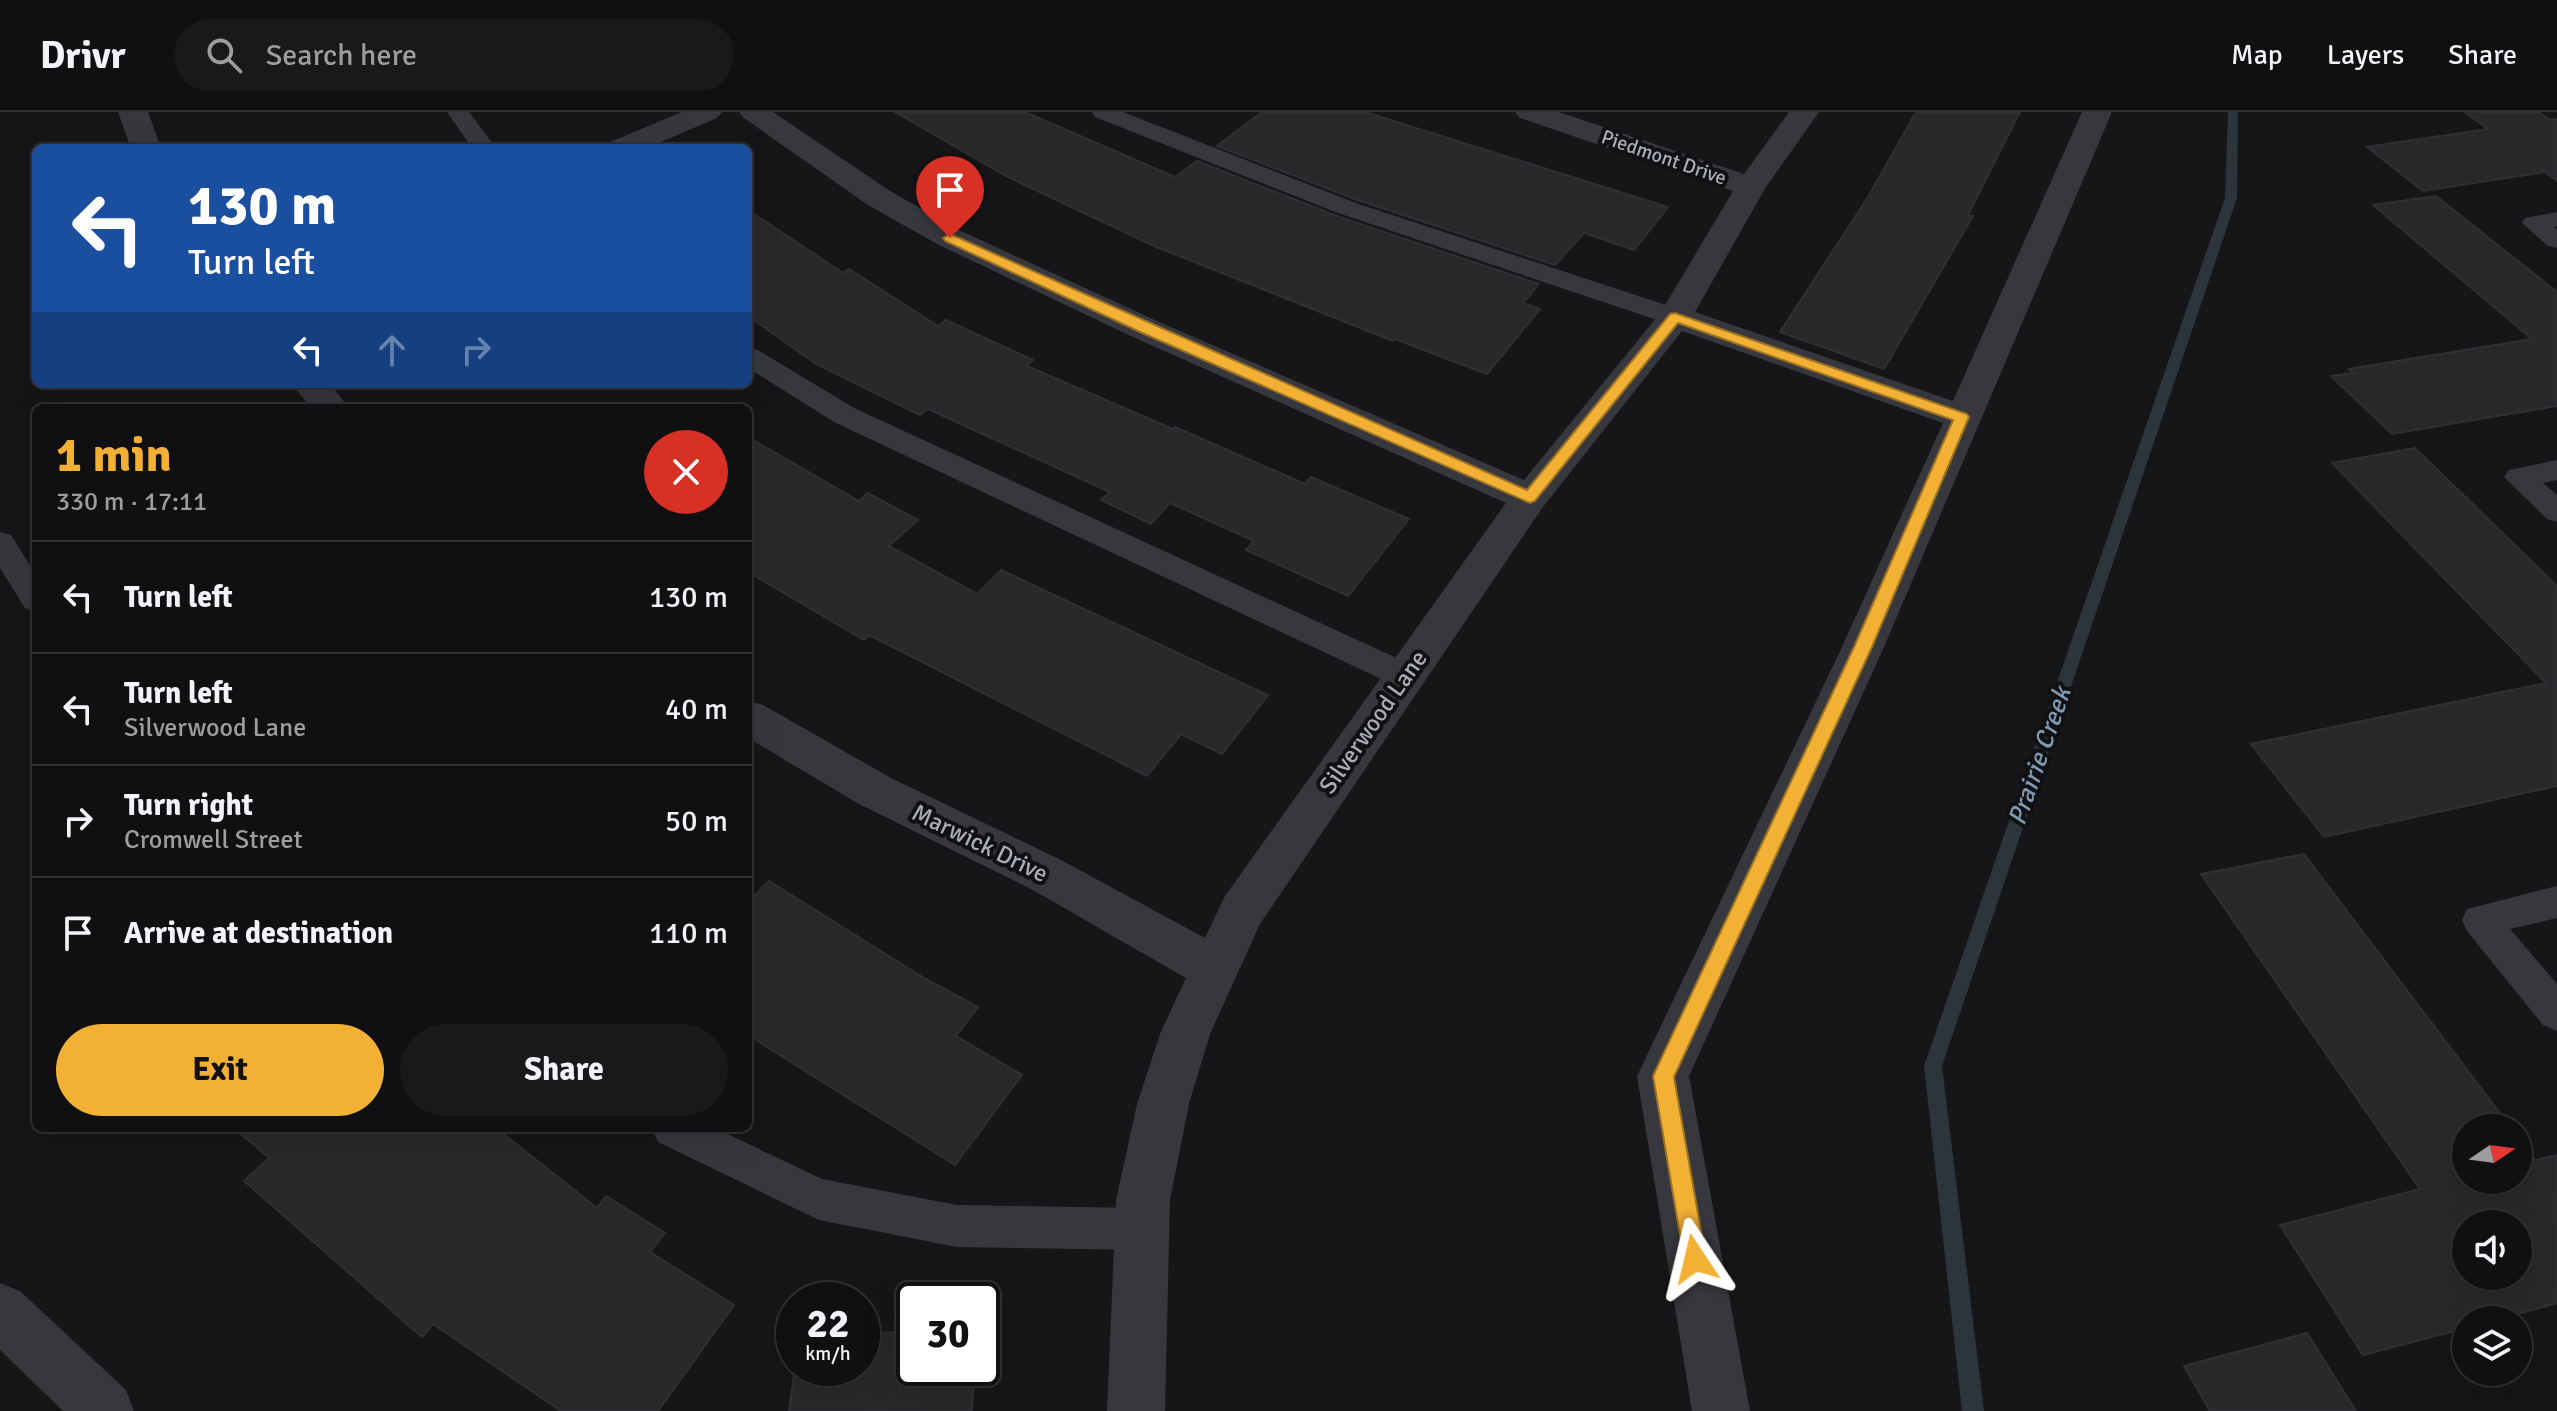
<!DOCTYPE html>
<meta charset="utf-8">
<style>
body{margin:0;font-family:Signika,sans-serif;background:#19191b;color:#f1f3f6;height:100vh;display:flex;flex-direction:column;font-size:30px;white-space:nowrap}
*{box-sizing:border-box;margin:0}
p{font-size:26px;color:#9c9d9f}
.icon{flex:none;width:44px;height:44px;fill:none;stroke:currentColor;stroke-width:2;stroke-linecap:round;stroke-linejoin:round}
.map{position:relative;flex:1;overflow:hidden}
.drawer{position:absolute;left:32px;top:292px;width:720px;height:728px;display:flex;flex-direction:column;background:#101012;border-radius:12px;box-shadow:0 8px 32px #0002,0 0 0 2px #303032}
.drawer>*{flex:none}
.guide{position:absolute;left:32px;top:32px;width:720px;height:244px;border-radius:12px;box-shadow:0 8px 32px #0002,0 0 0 2px #303032;background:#1a4fa0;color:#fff;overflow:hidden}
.needle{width:52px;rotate:77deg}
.buttons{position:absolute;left:2452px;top:1002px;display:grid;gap:16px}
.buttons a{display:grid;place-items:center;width:80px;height:80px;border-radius:50%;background:#101012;box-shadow:0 8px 32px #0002,0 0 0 2px #303032;font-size:40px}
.speed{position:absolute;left:776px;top:1170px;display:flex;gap:16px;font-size:40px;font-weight:700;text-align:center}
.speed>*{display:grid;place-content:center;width:104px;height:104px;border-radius:50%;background:#101012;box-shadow:0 8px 32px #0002,0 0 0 2px #303032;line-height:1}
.speed small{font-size:20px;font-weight:400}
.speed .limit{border:4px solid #111;border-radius:12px;background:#fff;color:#111}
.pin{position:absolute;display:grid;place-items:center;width:68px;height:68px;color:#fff;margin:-82px -34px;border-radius:50% 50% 50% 0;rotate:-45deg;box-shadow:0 0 8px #0007}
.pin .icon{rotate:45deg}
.me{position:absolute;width:88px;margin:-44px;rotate:350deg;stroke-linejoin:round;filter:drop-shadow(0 0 6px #0008)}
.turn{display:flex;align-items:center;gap:28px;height:168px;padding:0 24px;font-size:36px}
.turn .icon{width:104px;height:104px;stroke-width:2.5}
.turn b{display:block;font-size:56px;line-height:68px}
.lanes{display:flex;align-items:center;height:76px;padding:0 24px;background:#0003;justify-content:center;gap:40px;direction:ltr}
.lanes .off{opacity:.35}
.round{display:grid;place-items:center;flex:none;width:84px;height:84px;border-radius:42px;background:#19191b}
.summary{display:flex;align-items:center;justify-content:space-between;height:136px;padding:0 24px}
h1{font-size:48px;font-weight:700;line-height:60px;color:#f2b134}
.button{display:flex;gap:16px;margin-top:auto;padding:16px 24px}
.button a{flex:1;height:92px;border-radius:48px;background:#f2b134;color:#111;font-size:32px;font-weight:700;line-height:92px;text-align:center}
.button a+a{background:#19191b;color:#f1f3f6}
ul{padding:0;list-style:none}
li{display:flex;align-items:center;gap:24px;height:112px;padding:0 24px;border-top:2px solid #303032}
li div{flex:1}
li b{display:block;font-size:30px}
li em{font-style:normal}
header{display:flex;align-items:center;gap:48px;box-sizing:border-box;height:112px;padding:0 40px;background:#101012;border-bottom:2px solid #303032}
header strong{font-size:38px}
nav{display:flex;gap:44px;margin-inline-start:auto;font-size:28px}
.search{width:560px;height:72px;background:#19191b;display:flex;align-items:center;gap:20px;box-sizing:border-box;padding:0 28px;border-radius:44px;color:#9c9d9f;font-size:30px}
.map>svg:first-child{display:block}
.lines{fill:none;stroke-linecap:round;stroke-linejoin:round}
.stream{fill:#2c353c;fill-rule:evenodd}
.building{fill:#29292c;stroke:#303034;stroke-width:2;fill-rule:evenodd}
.service{fill:#37383d;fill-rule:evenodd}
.minor{fill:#37383d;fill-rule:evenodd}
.route{fill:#f2b134;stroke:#9d7322;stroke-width:2}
.labels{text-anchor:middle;stroke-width:8;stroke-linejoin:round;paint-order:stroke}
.far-street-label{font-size:20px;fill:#a8adb8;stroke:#111113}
.street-label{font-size:24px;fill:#a8adb8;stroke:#111113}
.water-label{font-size:26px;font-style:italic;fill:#7f9bb3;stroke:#111113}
</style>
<header>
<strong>Drivr</strong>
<div class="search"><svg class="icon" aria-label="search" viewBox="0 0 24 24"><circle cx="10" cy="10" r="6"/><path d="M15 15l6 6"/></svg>Search here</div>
<nav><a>Map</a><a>Layers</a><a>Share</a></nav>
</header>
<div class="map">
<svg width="2557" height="1299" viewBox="0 0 2557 1299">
<rect width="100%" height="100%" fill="#161618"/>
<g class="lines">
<polygon class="stream" points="2228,0 2238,0 2237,86 1942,954 1984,1299 1962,1299 1924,954 2225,86"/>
</g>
<g class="building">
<polygon points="895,0 1025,0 1175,65 1197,49 1337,104 1539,172 1523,191 1540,197 1487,262 1395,227 1393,229 1154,134 1008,65"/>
<polygon points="1262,0 1365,0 1668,95 1634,138 1584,121 1555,153 1357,88 1217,34"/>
<polygon points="1916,0 2020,0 1968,103 1973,104 1884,257 1780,220 1868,85"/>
<polygon points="2465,0 2539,0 2550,8 2557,7 2557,69 2545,60 2423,79 2367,35 2488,17"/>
<polygon points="2436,84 2557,180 2557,294 2392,322 2331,264 2353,261 2349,257 2532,227 2373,93"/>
<polygon points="748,98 843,161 849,157 938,214 946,208 1033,248 1027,254 1173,317 1175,315 1305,372 1311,365 1409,407 1348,484 1246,438 1254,429 1170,391 1151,412 1101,388 1110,380 928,297 920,303 816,252 748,204"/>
<polygon points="748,325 859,389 868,381 918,408 889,434 977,482 1001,458 1268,583 1222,642 1181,622 1147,664 869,523 864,528 748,460"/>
<polygon points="2415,336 2557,474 2557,674 2324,725 2251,632 2546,571 2332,351"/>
<path d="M 2304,742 L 2511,1016 L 2466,1016 L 2466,1068 L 2518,1068 L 2518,1025 L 2535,1048 L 2557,1043 L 2557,1191 L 2495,1208 L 2466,1208 L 2466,1216 L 2363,1243 L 2280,1113 L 2420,1077 L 2201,762 ZM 2466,1112 L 2518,1112 L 2518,1164 L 2466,1164 Z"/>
<polygon points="769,769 924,866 978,895 956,924 1022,963 955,1053 748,923 748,790"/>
<polygon points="234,1016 496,1016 597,1096 606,1084 665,1121 650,1140 734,1193 658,1299 561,1299 433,1212 422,1225 244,1069 269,1046"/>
<polygon points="914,1219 914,1256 975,1256 972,1299 789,1299 795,1256 862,1256 862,1222"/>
<polygon points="2307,1221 2356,1299 2210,1299 2184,1254"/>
</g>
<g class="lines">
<g class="service">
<polygon points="447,0 469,0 496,36 472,36"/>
<polygon points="1092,0 1123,0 1356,91 1684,199 1688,205 1684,211 1666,211 1338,101 1095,5"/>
<polygon points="2557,100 2557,114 2554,115 2557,117 2557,136 2548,134 2522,111 2525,106"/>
<polygon points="748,235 758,238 854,296 1416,555 1421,564 1416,573 1405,577 1394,573 834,310 748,256"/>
<polygon points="2557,348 2557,368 2543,371 2557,383 2557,410 2547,407 2504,365 2509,358"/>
<polygon points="0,420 11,423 36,463 36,500 25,496 0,456"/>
<polygon points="2557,774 2557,806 2510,817 2557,872 2557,919 2543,913 2467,819 2462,808 2467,797"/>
<polygon points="652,1016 715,1016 822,1067 957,1093 1143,1096 1158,1102 1164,1117 1158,1132 1143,1138 957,1135 819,1108 658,1030"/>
</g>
<g class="minor">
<polygon points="118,0 148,0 161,36 131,36"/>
<polygon points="682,0 722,0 717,6 647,36 606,36 610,30"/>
<polygon points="739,0 773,0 890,79 961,119 1157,209 1524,368 1661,200 1733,79 1520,6 1515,0 1559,0 1744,62 1789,0 1819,0 1766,75 1695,200 1953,289 2082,0 2112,0 1884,535 1689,964 1750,1299 1692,1299 1637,964 1842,535 1943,311 1682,219 1543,395 1260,812 1210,922 1189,992 1170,1088 1165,1299 1107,1299 1116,1088 1137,992 1160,922 1186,866 1031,777 859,692 748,626 748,588 763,593 891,666 1063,749 1205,826 1225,784 1506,391 1133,225 939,133 868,93 744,6"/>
<polygon points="292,272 330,272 349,296 311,296"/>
<polygon points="0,1171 20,1179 126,1278 134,1299 63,1299 0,1238"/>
</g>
</g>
<polygon class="route" points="950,122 1527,378 1670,202 1675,201 1967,302 1969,305 1872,535 1674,965 1706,1147 1703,1155 1695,1158 1687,1155 1684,1147 1653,964 1854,535 1953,308 1678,211 1535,389 1530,391 1140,220 945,129 943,126"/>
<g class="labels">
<g class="far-street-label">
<text transform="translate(1664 45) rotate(19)" y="7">Piedmont Drive</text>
</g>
<g class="street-label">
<text transform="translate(1373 610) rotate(-55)" y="8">Silverwood Lane</text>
<text transform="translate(980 731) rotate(26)" y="8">Marwick Drive</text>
</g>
<g class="water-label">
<text transform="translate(2039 644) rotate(-71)" y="9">Prairie Creek</text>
</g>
</g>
</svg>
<div class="buttons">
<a><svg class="needle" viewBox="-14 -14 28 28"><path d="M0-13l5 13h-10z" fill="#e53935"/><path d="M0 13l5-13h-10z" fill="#9c9d9f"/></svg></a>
<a><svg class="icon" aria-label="sound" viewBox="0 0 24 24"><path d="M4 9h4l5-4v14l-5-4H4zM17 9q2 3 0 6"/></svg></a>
<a><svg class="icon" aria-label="layers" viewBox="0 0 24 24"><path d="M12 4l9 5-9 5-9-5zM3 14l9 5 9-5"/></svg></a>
</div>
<div class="speed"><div>22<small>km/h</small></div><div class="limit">30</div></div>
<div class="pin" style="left:950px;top:126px;background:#d93025"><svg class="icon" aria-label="arrive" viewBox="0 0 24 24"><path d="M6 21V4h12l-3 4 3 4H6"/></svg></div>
<svg class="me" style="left:1695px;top:1147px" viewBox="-20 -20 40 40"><path d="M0-17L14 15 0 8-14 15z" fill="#f2b134" stroke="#fff" stroke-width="4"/></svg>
<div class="guide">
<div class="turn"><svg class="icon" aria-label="left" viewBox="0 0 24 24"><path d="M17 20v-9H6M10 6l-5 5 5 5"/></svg><div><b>130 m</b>Turn left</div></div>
<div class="lanes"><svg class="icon" aria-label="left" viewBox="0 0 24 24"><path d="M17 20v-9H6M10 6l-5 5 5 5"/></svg><svg class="icon off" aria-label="ahead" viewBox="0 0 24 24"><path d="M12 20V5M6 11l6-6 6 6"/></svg><svg class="icon off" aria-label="right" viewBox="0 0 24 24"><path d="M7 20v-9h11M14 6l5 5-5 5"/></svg></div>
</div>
<section class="drawer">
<div class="summary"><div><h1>1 min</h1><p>330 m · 17:11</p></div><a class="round" style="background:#d93025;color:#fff"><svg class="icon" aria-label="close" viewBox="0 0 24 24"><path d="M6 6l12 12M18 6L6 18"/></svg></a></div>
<ul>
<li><svg class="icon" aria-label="left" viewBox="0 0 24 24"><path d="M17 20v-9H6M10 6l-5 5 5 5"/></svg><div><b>Turn left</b></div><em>130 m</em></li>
<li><svg class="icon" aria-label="left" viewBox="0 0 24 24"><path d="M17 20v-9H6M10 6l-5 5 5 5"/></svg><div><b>Turn left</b><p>Silverwood Lane</p></div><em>40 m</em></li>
<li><svg class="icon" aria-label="right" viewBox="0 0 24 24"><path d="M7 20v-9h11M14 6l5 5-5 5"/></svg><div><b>Turn right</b><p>Cromwell Street</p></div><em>50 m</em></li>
<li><svg class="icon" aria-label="arrive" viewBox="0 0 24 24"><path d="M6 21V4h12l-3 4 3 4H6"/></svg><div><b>Arrive at destination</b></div><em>110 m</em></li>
</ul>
<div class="button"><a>Exit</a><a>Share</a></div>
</section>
</div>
